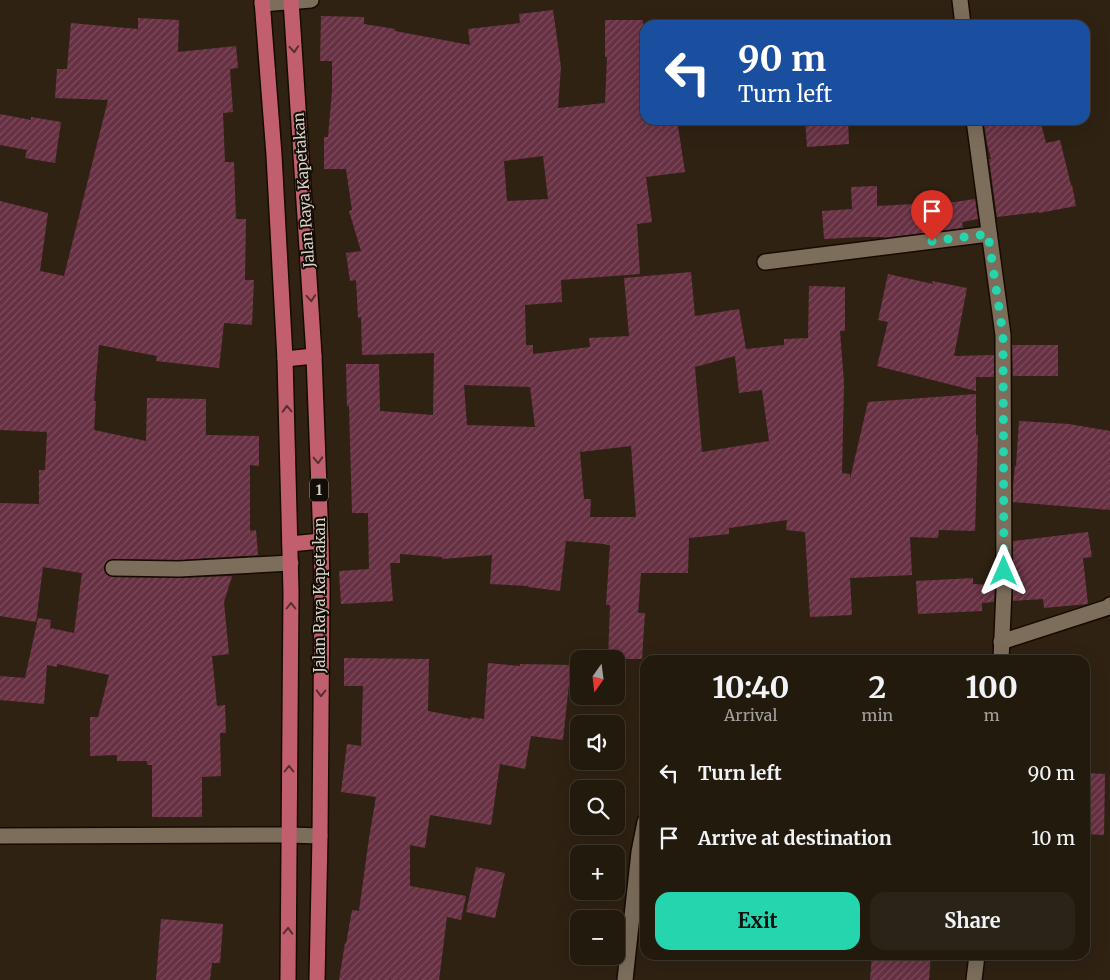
<!DOCTYPE html>
<meta charset="utf-8">
<style>
body{margin:0;font-family:Merriweather,serif;background:#2b2317;color:#f1f3f6;height:100vh;display:flex;flex-direction:column;font-size:19px;white-space:nowrap}
*{box-sizing:border-box;margin:0}
p{font-size:16px;color:#a3a19e}
.icon{flex:none;width:28px;height:28px;fill:none;stroke:currentColor;stroke-width:2;stroke-linecap:round;stroke-linejoin:round}
.map{position:relative;flex:1;overflow:hidden}
.details{position:absolute;left:640px;top:655px;width:450px;height:305px;display:flex;flex-direction:column;background:#231a0e;border-radius:15px;box-shadow:0 5px 20px #0002,0 0 0 1px #40382e}
.details>*{flex:none}
.top-card{position:absolute;left:640px;top:20px;width:450px;height:105px;border-radius:15px;box-shadow:0 5px 20px #0002,0 0 0 1px #40382e;background:#1a4fa0;color:#fff;overflow:hidden}
.needle{width:32px;rotate:194deg}
.buttons{position:absolute;left:570px;top:650px;display:grid;gap:10px}
.buttons a{display:grid;place-items:center;width:55px;height:55px;border-radius:10px;background:#231a0e;box-shadow:0 5px 20px #0002,0 0 0 1px #40382e;font-size:25px}
.pin{position:absolute;display:grid;place-items:center;width:42px;height:42px;color:#fff;margin:-51px -21px;border-radius:50% 50% 50% 0;rotate:-45deg;box-shadow:0 0 5px #0007}
.pin .icon{rotate:45deg}
.me{position:absolute;width:55px;margin:-28px;rotate:0deg;stroke-linejoin:round;filter:drop-shadow(0 0 4px #0008)}
.turn{display:flex;align-items:center;gap:18px;height:105px;padding:0 15px;font-size:22px}
.turn .icon{width:65px;height:65px;stroke-width:2.5}
.turn b{display:block;font-size:35px;line-height:42px}
.eta{display:flex;justify-content:space-evenly;align-items:center;height:85px;text-align:center}
.eta b{font-size:30px;font-weight:700;line-height:35px}
.primary-button{display:flex;gap:10px;margin-top:auto;padding:10px 15px}
.primary-button a{flex:1;height:58px;border-radius:15px;background:#25d5ae;color:#111;font-size:20px;font-weight:700;line-height:58px;text-align:center}
.primary-button a+a{background:#2b2317;color:#f1f3f6}
ul{padding:0;list-style:none}
li{display:flex;align-items:center;gap:15px;height:65px;padding:0 15px}
li div{flex:1}
li b{display:block;font-size:19px}
li em{font-style:normal}
.map>svg:first-child{display:block}
.building{fill:url(#building-hatch);fill-rule:evenodd}
.lines{fill:none;stroke-linecap:round;stroke-linejoin:round}
.service-casing{stroke:#170b01;stroke-width:18}
.minor-casing{stroke:#170b01;stroke-width:18}
.trunk-casing{stroke:#170b01;stroke-width:18}
.service{stroke:#7d6e5c;stroke-width:15}
.minor{stroke:#7d6e5c;stroke-width:15}
.trunk{stroke:#c25f6e;stroke-width:15}
.oneway{stroke:#592e30}
.route{stroke:#25d5ae;stroke-width:9;stroke-dasharray:0 16.2}
.labels{text-anchor:middle;stroke-width:4;stroke-linejoin:round;paint-order:stroke}
.shield{fill:#130d07;stroke:#9e968d;stroke-width:1}
.shield-label{font-size:14px;font-weight:bold;fill:#d9d0c6}
.street-label{font-size:15px;fill:#d9d0c6;stroke:#130d07}
</style>
<div class="map">
<svg width="1110" height="980" viewBox="0 0 1110 980">
<defs>
<pattern id="building-hatch" width="6" height="6" patternUnits="userSpaceOnUse" patternTransform="scale(1.25)"><rect width="6" height="6" fill="#673143"/><path d="M-1 1l2-2M0 6l6-6M5 7l2-2" fill="none" stroke="#7c4e5d"/></pattern>
</defs>
<rect width="100%" height="100%" fill="#2f2213"/>
<g class="building">
<path d="M 553,10 L 561,67 L 558,108 L 605,103 L 607,57 L 605,57 L 605,20 L 643,20 L 643,67 L 645,67 L 645,120 L 677,120 L 685,172 L 646,177 L 652,222 L 637,224 L 640,274 L 561,280 L 562,302 L 525,305 L 526,345 L 533,345 L 533,354 L 590,347 L 589,338 L 629,336 L 624,278 L 691,272 L 695,316 L 739,309 L 746,349 L 784,345 L 784,339 L 808,338 L 809,286 L 845,287 L 845,331 L 840,331 L 844,383 L 842,473 L 850,474 L 850,479 L 868,402 L 976,394 L 976,435 L 978,435 L 975,531 L 939,530 L 938,538 L 910,537 L 912,575 L 850,578 L 852,615 L 810,617 L 805,532 L 786,530 L 787,520 L 729,528 L 729,534 L 689,538 L 688,573 L 641,573 L 638,613 L 645,613 L 642,659 L 608,659 L 610,605 L 606,605 L 610,545 L 605,545 L 605,544 L 566,541 L 560,591 L 528,587 L 528,586 L 490,584 L 492,555 L 442,559 L 442,557 L 400,554 L 400,563 L 390,563 L 393,601 L 341,604 L 339,571 L 369,569 L 368,513 L 352,513 L 349,406 L 347,406 L 346,364 L 379,364 L 380,411 L 433,415 L 434,353 L 362,355 L 361,317 L 358,318 L 356,280 L 350,281 L 346,253 L 361,251 L 349,211 L 352,210 L 346,169 L 324,169 L 324,137 L 328,137 L 332,91 L 332,61 L 320,61 L 321,16 L 364,17 L 364,24 L 395,29 L 395,31 L 470,45 L 468,29 L 520,23 L 519,14 ZM 543,156 L 548,199 L 507,201 L 504,161 ZM 735,356 L 739,393 L 762,390 L 769,441 L 702,452 L 695,367 ZM 464,385 L 530,387 L 535,427 L 467,425 ZM 631,446 L 636,517 L 590,517 L 591,499 L 584,499 L 580,452 Z"/>
<polygon points="138,18 179,20 178,52 236,46 238,68 230,69 233,112 223,113 225,162 234,162 236,219 246,219 245,280 254,280 252,325 224,323 219,368 156,361 157,356 99,345 94,401 96,401 94,430 146,441 147,398 206,399 206,435 259,436 259,466 250,465 250,531 256,530 258,555 179,560 113,559 108,560 105,564 104,567 105,573 109,576 113,577 179,578 232,576 224,602 229,654 212,656 217,706 225,705 226,733 220,733 221,776 202,777 202,817 152,817 152,765 147,765 147,761 117,761 117,755 90,756 90,717 98,717 109,675 57,664 57,667 47,665 44,704 0,700 0,676 25,678 38,618 51,620 50,628 74,633 82,573 43,567 36,622 0,616 0,503 39,504 39,470 45,470 47,432 0,430 0,201 48,213 40,271 64,276 108,100 55,98 57,69 67,69 71,23 138,29"/>
<polygon points="0,114 31,120 31,117 61,122 55,163 25,158 27,150 0,145"/>
<polygon points="805,120 848,120 849,144 807,147"/>
<polygon points="1000,120 1040,120 1046,143 1060,140 1071,185 1072,185 1076,206 1039,213 1039,212 997,217 989,159 991,159 987,143 984,124"/>
<polygon points="877,186 877,206 914,204 914,208 975,199 978,219 962,222 963,228 884,238 884,237 864,237 824,239 822,211 852,209 851,187"/>
<polygon points="888,274 933,284 932,281 967,288 954,356 994,355 994,377 976,377 976,391 877,366 888,322 878,320"/>
<polygon points="1012,345 1058,345 1058,376 1013,376"/>
<polygon points="1019,421 1069,424 1110,431 1110,510 1013,502 1013,488 1015,466 1016,466"/>
<polygon points="1088,532 1092,557 1083,558 1088,604 1044,608 1043,599 1013,601 1013,541"/>
<polygon points="973,578 973,584 995,585 994,602 982,603 982,611 918,614 916,581"/>
<polygon points="344,658 429,659 428,711 471,719 471,717 484,719 488,663 520,666 520,664 571,665 563,740 531,736 525,769 500,764 491,825 430,815 425,848 410,845 410,886 466,896 461,920 447,917 439,980 339,980 345,943 346,944 352,910 359,911 369,838 376,797 341,792 347,744 361,746 363,686 344,686"/>
<polygon points="1085,773 1105,774 1104,835 1085,834"/>
<polygon points="476,867 505,873 495,918 466,912"/>
<polygon points="161,919 223,924 220,963 212,963 210,980 156,980"/>
<polygon points="872,955 931,955 929,980 870,980"/>
</g>
<g class="lines">
<g class="service-casing">
<polyline id="service" points="625,980 639,852 645,822"/>
</g>
<g class="minor-casing">
<g id="minor">
<polyline points="960,0 963,25"/>
<polyline points="262,4 311,0"/>
<polyline points="974,120 1003,335 1004,590 1001,660"/>
<polyline points="765,262 989,234"/>
<polyline points="113,568 179,569 291,563"/>
<polyline points="1001,642 1109,607 1110,605"/>
<polyline points="0,836 289,835 320,836"/>
<polyline points="974,980 977,955"/>
</g>
</g>
<g class="trunk-casing">
<g id="trunk">
<polyline points="262,0 274,155 285,359 291,592 288,980"/>
<polyline points="291,0 314,356 321,541 322,588 320,836 317,980"/>
<polyline points="285,359 314,356"/>
<polyline points="290,544 321,541"/>
</g>
</g>
<use href="#service" class="service"/>
<use href="#minor" class="minor"/>
<use href="#trunk" class="trunk"/>
</g>
<defs><path id="oneway-chevron" d="M-2-3.5L2.5 0L-2 3.5" fill="none" stroke-width="1.6" stroke-linecap="round" stroke-linejoin="round" transform="scale(1.25)"/></defs>
<g class="oneway">
<use href="#oneway-chevron" transform="translate(294 49) rotate(86)"/>
<use href="#oneway-chevron" transform="translate(311 298) rotate(86)"/>
<use href="#oneway-chevron" transform="translate(287 409) rotate(-91)"/>
<use href="#oneway-chevron" transform="translate(318 460) rotate(88)"/>
<use href="#oneway-chevron" transform="translate(291 606) rotate(-90)"/>
<use href="#oneway-chevron" transform="translate(321 693) rotate(91)"/>
<use href="#oneway-chevron" transform="translate(289 769) rotate(-90)"/>
<use href="#oneway-chevron" transform="translate(288 931) rotate(-89)"/>
</g>
<g class="lines">
<polyline class="route" points="932,241 988,234 1003,335 1004,571"/>
</g>
<g class="labels">
<rect class="shield" x="310" y="478.5" width="18" height="23" rx="4"/>
<g class="shield-label">
<text x="319" y="495">1</text>
</g>
<g class="street-label">
<text transform="translate(304 190) rotate(-94)" y="5">Jalan Raya Kapetakan</text>
<text transform="translate(320 595) rotate(-90)" y="5">Jalan Raya Kapetakan</text>
</g>
</g>
</svg>
<div class="buttons">
<a><svg class="needle" viewBox="-14 -14 28 28"><path d="M0-13l5 13h-10z" fill="#e53935"/><path d="M0 13l5-13h-10z" fill="#a3a19e"/></svg></a>
<a><svg class="icon" aria-label="sound" viewBox="0 0 24 24"><path d="M4 9h4l5-4v14l-5-4H4zM17 9q2 3 0 6"/></svg></a>
<a><svg class="icon" aria-label="search" viewBox="0 0 24 24"><circle cx="10" cy="10" r="6"/><path d="M15 15l6 6"/></svg></a>
<a>+</a>
<a>−</a>
</div>
<div class="pin" style="left:932px;top:241px;background:#d93025"><svg class="icon" aria-label="arrive" viewBox="0 0 24 24"><path d="M6 21V4h12l-3 4 3 4H6"/></svg></div>
<svg class="me" style="left:1004px;top:571px" viewBox="-20 -20 40 40"><path d="M0-17L14 15 0 8-14 15z" fill="#25d5ae" stroke="#fff" stroke-width="4"/></svg>
<div class="top-card">
<div class="turn"><svg class="icon" aria-label="left" viewBox="0 0 24 24"><path d="M17 20v-9H6M10 6l-5 5 5 5"/></svg><div><b>90 m</b>Turn left</div></div>
</div>
<section class="details">
<div class="eta">
<div><b>10:40</b><p>Arrival</p></div>
<div><b>2</b><p>min</p></div>
<div><b>100</b><p>m</p></div>
</div>
<ul>
<li><svg class="icon" aria-label="left" viewBox="0 0 24 24"><path d="M17 20v-9H6M10 6l-5 5 5 5"/></svg><div><b>Turn left</b></div><em>90 m</em></li>
<li><svg class="icon" aria-label="arrive" viewBox="0 0 24 24"><path d="M6 21V4h12l-3 4 3 4H6"/></svg><div><b>Arrive at destination</b></div><em>10 m</em></li>
</ul>
<div class="primary-button"><a>Exit</a><a>Share</a></div>
</section>
</div>
